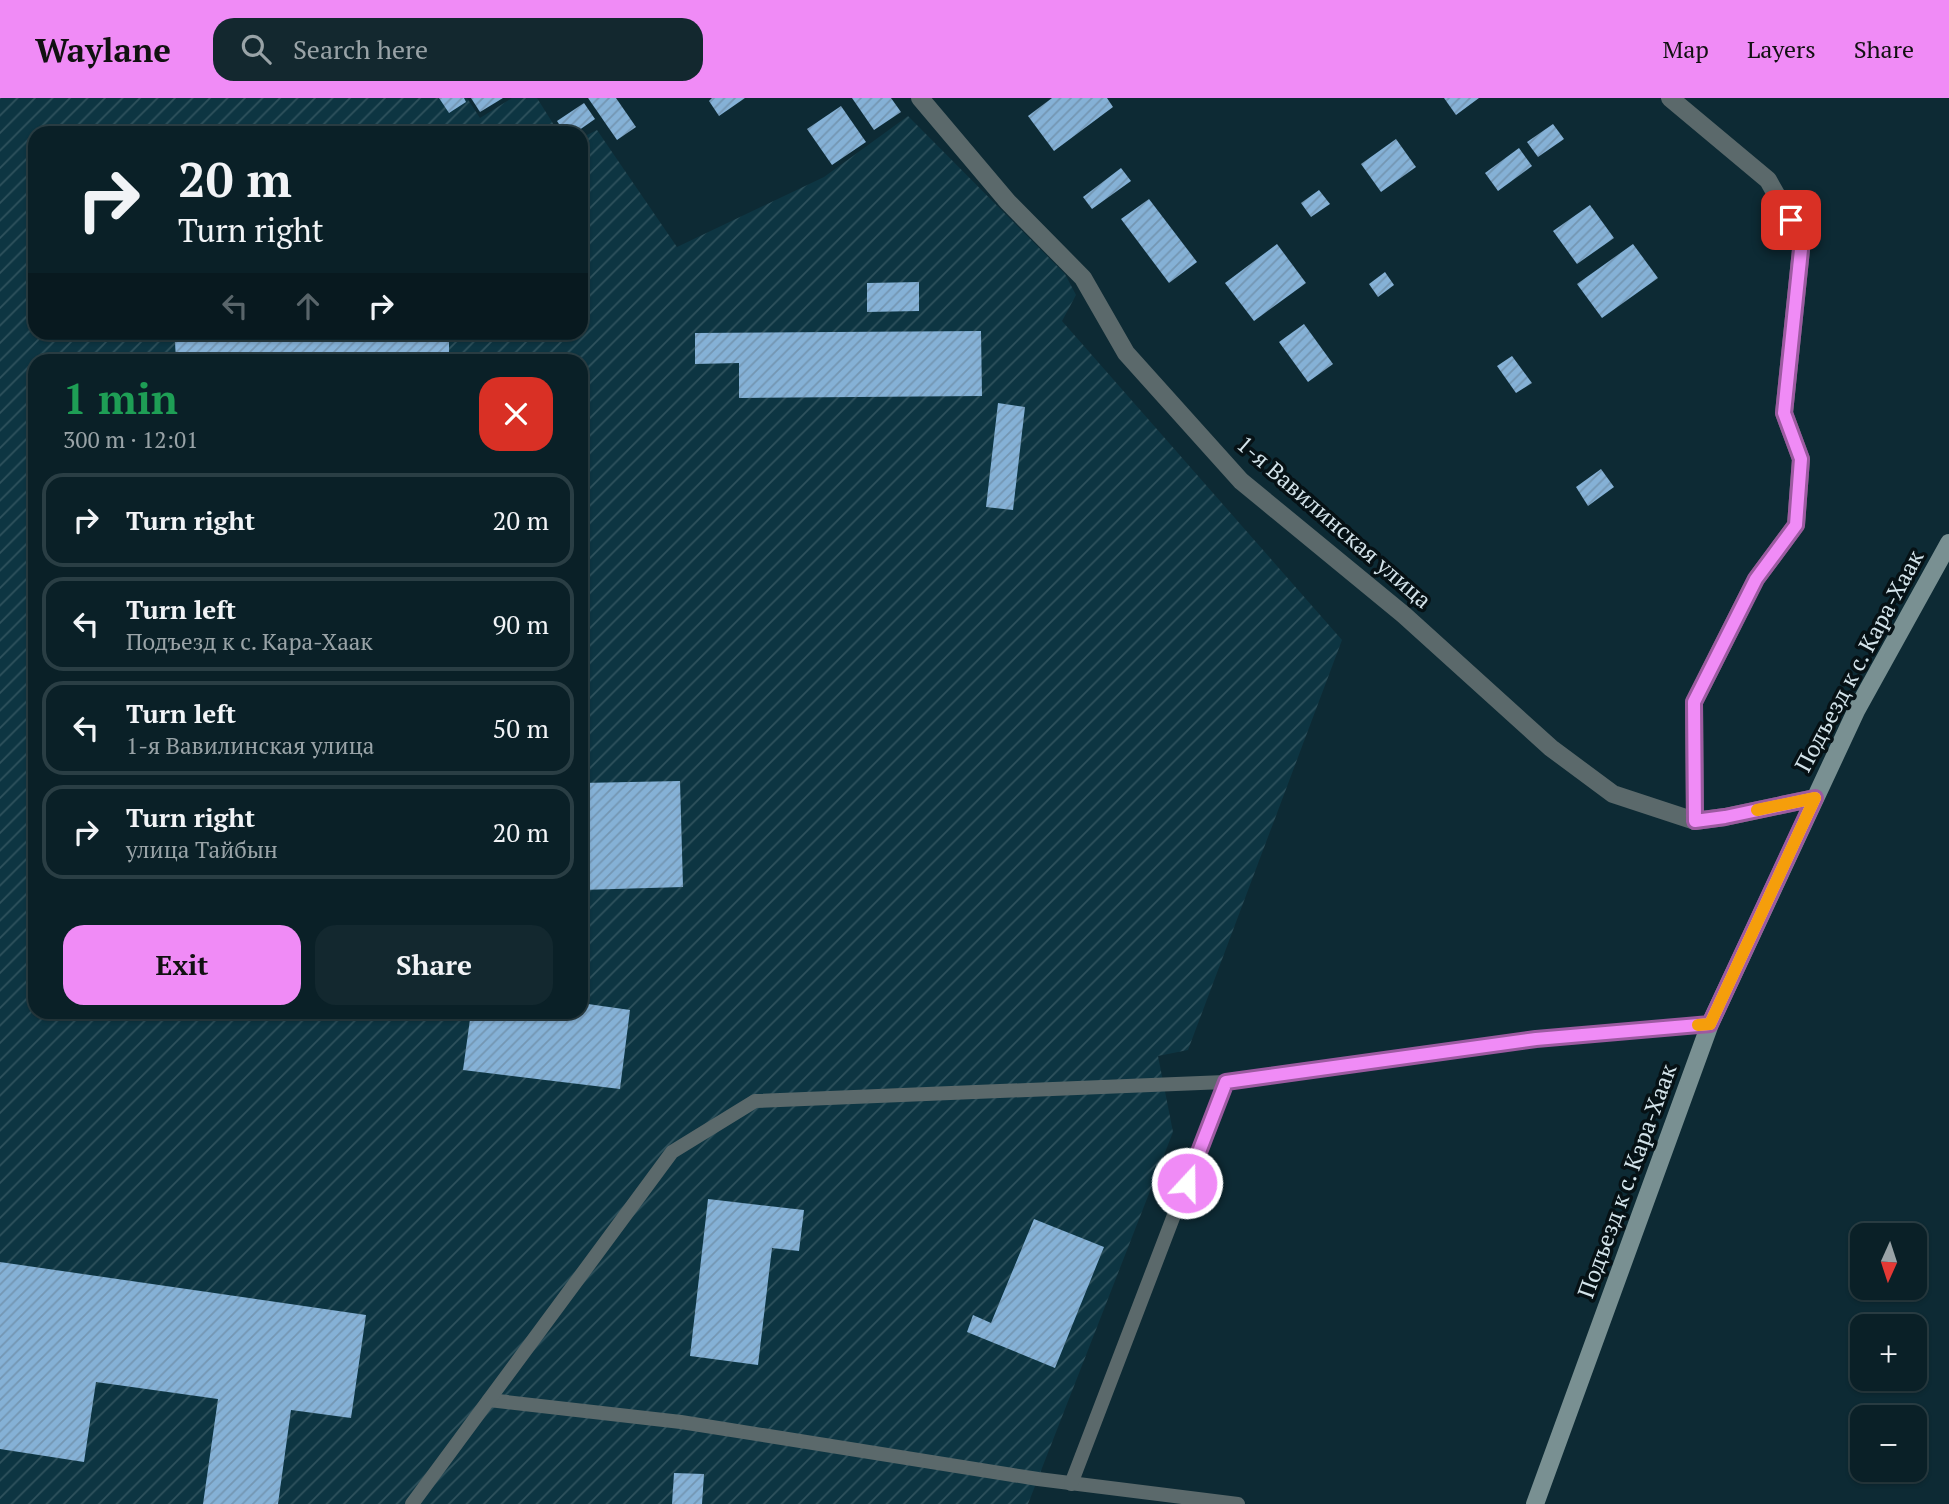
<!DOCTYPE html>
<meta charset="utf-8">
<style>
body{margin:0;font-family:"PT Serif",serif;background:#13282f;color:#f1f3f6;height:100vh;display:flex;flex-direction:column;font-size:26px;white-space:nowrap}
*{box-sizing:border-box;margin:0}
p{font-size:23px;color:#99a3a7}
.icon{flex:none;width:38px;height:38px;fill:none;stroke:currentColor;stroke-width:2;stroke-linecap:round;stroke-linejoin:round}
.map{position:relative;flex:1;overflow:hidden}
.sheet{position:absolute;left:28px;top:256px;width:560px;height:665px;display:flex;flex-direction:column;background:#0a2027;border-radius:21px;box-shadow:0 2px 5px #0004,0 0 0 2px #2a3e44}
.sheet>*{flex:none}
.banner{position:absolute;left:28px;top:28px;width:560px;height:214px;border-radius:21px;box-shadow:0 2px 5px #0004,0 0 0 2px #2a3e44;background:#0a2027;color:#f1f3f6;overflow:hidden}
.needle{width:46px;rotate:183deg}
.tools{position:absolute;left:1850px;top:1125px;display:grid;gap:14px}
.tools a{display:grid;place-items:center;width:77px;height:77px;border-radius:14px;background:#0a2027;box-shadow:0 2px 5px #0004,0 0 0 2px #2a3e44;font-size:35px}
.pin{position:absolute;display:grid;place-items:center;width:60px;height:60px;color:#fff;margin:-30px;border-radius:14px;box-shadow:0 4px 10px #0006}
.me{position:absolute;width:77px;margin:-38px;rotate:21deg;stroke-linejoin:round;filter:drop-shadow(0 0 5px #0008)}
.turn{display:flex;align-items:center;gap:24px;height:147px;padding:0 35px;font-size:32px}
.turn .icon{width:91px;height:91px;stroke-width:2.5}
.turn b{display:block;font-size:49px;line-height:60px}
.lanes{display:flex;align-items:center;height:66px;padding:0 35px;background:#0003;justify-content:center;gap:35px;direction:ltr}
.lanes .off{opacity:.35}
.round{display:grid;place-items:center;flex:none;width:74px;height:74px;border-radius:21px;background:#13282f}
.summary{display:flex;align-items:center;justify-content:space-between;height:119px;padding:0 35px}
h1{font-size:42px;font-weight:600;line-height:52px;color:#1e9e55}
.action{display:flex;gap:14px;margin-top:auto;padding:14px 35px}
.action a{flex:1;height:80px;border-radius:21px;background:#f08bf6;color:#111;font-size:28px;font-weight:600;line-height:80px;text-align:center}
.action a+a{background:#13282f;color:#f1f3f6}
ul{padding:0;list-style:none}
li{display:flex;align-items:center;gap:21px;height:94px;margin:0 14px 10px;padding:0 21px;border:4px solid #2a3e44;border-radius:21px}
li div{flex:1}
li b{display:block;font-size:26px}
li em{font-style:normal}
header{display:flex;align-items:center;gap:42px;box-sizing:border-box;height:98px;padding:0 35px;background:#f08bf6;color:#111}
header strong{font-size:33px}
nav{display:flex;gap:38px;margin-inline-start:auto;font-size:24px}
.search{width:490px;height:63px;background:#13282f;display:flex;align-items:center;gap:18px;box-sizing:border-box;padding:0 24px;border-radius:21px;color:#99a3a7;font-size:26px}
.map>svg:first-child{display:block}
.industrial{fill:url(#industrial-furrows);fill-rule:evenodd}
.building{fill:url(#building-hatch)}
.lines{fill:none;stroke-linecap:round;stroke-linejoin:round}
.lane{stroke:#5b696b;stroke-width:14}
.street{stroke:#5b696b;stroke-width:18}
.secondary{stroke:#799092;stroke-width:18}
.route-casing{stroke:#9c5aa0;stroke-width:18}
.route{stroke:#f08bf6;stroke-width:12}
.slow{stroke:#f59e0b;stroke-width:12}
.labels{text-anchor:middle;stroke-width:7;stroke-linejoin:round;paint-order:stroke}
.street-label{font-size:23px;fill:#d3e3ea;stroke:#061115}
</style>
<header>
<strong>Waylane</strong>
<div class="search"><svg class="icon" aria-label="search" viewBox="0 0 24 24"><circle cx="10" cy="10" r="6"/><path d="M15 15l6 6"/></svg>Search here</div>
<nav><a>Map</a><a>Layers</a><a>Share</a></nav>
</header>
<div class="map">
<svg width="1949" height="1406" viewBox="0 0 1949 1406">
<defs>
<pattern id="industrial-furrows" width="10" height="10" patternUnits="userSpaceOnUse" patternTransform="scale(1.75)"><rect width="10" height="10" fill="#0d3542"/><path d="M-1 1l2-2M0 10L10 0M9 11l2-2" fill="none" stroke="#2f525d"/></pattern>
<pattern id="building-hatch" width="6" height="6" patternUnits="userSpaceOnUse" patternTransform="scale(1.75)"><rect width="6" height="6" fill="#85b1d6"/><path d="M-1 1l2-2M0 6l6-6M5 7l2-2" fill="none" stroke="#7496b2"/></pattern>
</defs>
<rect width="100%" height="100%" fill="#0d2a34"/>
<path class="industrial" d="M 0,0 L 467,0 L 480,20 L 512,0 L 537,0 L 559,35 L 35,35 L 35,234 L 581,234 L 581,40 L 597,32 L 677,149 L 824,79 L 908,18 L 1065,176 L 1076,197 L 1062,223 L 1342,542 L 1188,952 L 1158,958 L 1173,1034 L 1028,1406 L 0,1406 ZM 35,262 L 581,262 L 581,914 L 35,914 Z"/>
<g class="building">
<polygon points="439,0 464,0 466,4 449,15"/>
<polygon points="471,0 503,0 480,14"/>
<polygon points="588,0 616,0 636,29 617,42"/>
<polygon points="712,0 745,0 719,18 709,3"/>
<polygon points="852,0 891,0 901,14 874,32"/>
<polygon points="1052,0 1107,0 1113,9 1054,53 1028,18"/>
<polygon points="1444,0 1479,0 1456,17"/>
<polygon points="584,5 595,21 575,35 565,35 557,23"/>
<polygon points="841,8 866,44 832,67 807,31"/>
<polygon points="1553,26 1564,41 1538,59 1527,44"/>
<polygon points="1396,41 1416,69 1381,94 1361,66"/>
<polygon points="1519,50 1532,68 1498,93 1485,75"/>
<polygon points="1121,70 1131,83 1092,111 1083,99"/>
<polygon points="1319,92 1330,106 1311,119 1301,105"/>
<polygon points="1149,101 1197,164 1169,185 1121,121"/>
<polygon points="1590,107 1614,140 1577,166 1553,133"/>
<polygon points="1277,146 1306,185 1254,223 1225,185"/>
<polygon points="1633,146 1658,180 1602,220 1577,186"/>
<polygon points="1385,174 1394,187 1378,199 1369,186"/>
<polygon points="919,184 919,213 867,214 867,185"/>
<polygon points="1304,226 1333,266 1308,284 1279,244"/>
<polygon points="981,233 982,298 739,300 739,265 695,266 695,235"/>
<polygon points="449,239 449,262 176,262 175,244"/>
<polygon points="1512,258 1532,285 1516,295 1497,268"/>
<polygon points="998,305 1025,309 1013,412 986,409"/>
<polygon points="1601,371 1614,389 1588,408 1576,389"/>
<polygon points="680,683 683,789 581,792 581,685"/>
<polygon points="581,905 630,912 620,991 463,972 471,914 581,914"/>
<polygon points="708,1101 804,1112 799,1153 772,1150 758,1267 690,1258"/>
<polygon points="1034,1121 1104,1149 1055,1270 967,1234 973,1217 991,1225"/>
<polygon points="0,1164 366,1217 351,1320 291,1312 278,1406 203,1406 218,1301 96,1284 84,1364 0,1351"/>
<polygon points="674,1375 704,1376 702,1406 672,1406"/>
</g>
<g class="lines">
<g class="lane">
<polyline points="489,1302 681,1324 1038,1381 1238,1406"/>
<polyline points="1071,1386 1225,984"/>
<polyline points="412,1406 672,1054 755,1003 1225,984 1536,941 1710,926"/>
</g>
<g class="street">
<polyline points="920,0 1008,104 1083,180 1126,255 1241,383 1404,517 1551,650 1613,696 1695,723 1725,719 1815,700"/>
<polyline points="1670,0 1768,82 1802,142 1784,315 1801,361 1796,427 1756,481 1694,604 1695,723"/>
</g>
<polyline class="secondary" points="1535,1406 1710,926 1856,613 1949,445"/>
</g>
<g class="lines">
<g class="route-casing">
<polyline id="route" points="1187,1085 1226,984 1536,941 1710,926 1815,700 1725,719 1695,723 1694,604 1756,481 1796,427 1801,361 1784,315 1802,142 1791,122"/>
</g>
<use href="#route" class="route"/>
<polyline class="slow" points="1698,927 1710,926 1815,700 1757,712"/>
</g>
<g class="labels">
<g class="street-label">
<text transform="translate(1334 424) rotate(41)" y="8">1-я Вавилинская улица</text>
<text transform="translate(1859 563) rotate(-62)" y="8">Подъезд к с. Кара-Хаак</text>
<text transform="translate(1627 1083) rotate(-70)" y="8">Подъезд к с. Кара-Хаак</text>
</g>
</g>
</svg>
<div class="tools">
<a><svg class="needle" viewBox="-14 -14 28 28"><path d="M0-13l5 13h-10z" fill="#e53935"/><path d="M0 13l5-13h-10z" fill="#99a3a7"/></svg></a>
<a>+</a>
<a>−</a>
</div>
<div class="pin" style="left:1791px;top:122px;background:#d93025"><svg class="icon" aria-label="arrive" viewBox="0 0 24 24"><path d="M6 21V4h12l-3 4 3 4H6"/></svg></div>
<svg class="me" style="left:1187px;top:1085px" viewBox="-20 -20 40 40"><circle r="17" fill="#f08bf6" stroke="#fff" stroke-width="3"/><path d="M0-11L8 9 0 5-8 9z" fill="#fff"/></svg>
<div class="banner">
<div class="turn"><svg class="icon" aria-label="right" viewBox="0 0 24 24"><path d="M7 20v-9h11M14 6l5 5-5 5"/></svg><div><b>20 m</b>Turn right</div></div>
<div class="lanes"><svg class="icon off" aria-label="left" viewBox="0 0 24 24"><path d="M17 20v-9H6M10 6l-5 5 5 5"/></svg><svg class="icon off" aria-label="ahead" viewBox="0 0 24 24"><path d="M12 20V5M6 11l6-6 6 6"/></svg><svg class="icon" aria-label="right" viewBox="0 0 24 24"><path d="M7 20v-9h11M14 6l5 5-5 5"/></svg></div>
</div>
<section class="sheet">
<div class="summary"><div><h1>1 min</h1><p>300 m · 12:01</p></div><a class="round" style="background:#d93025;color:#fff"><svg class="icon" aria-label="close" viewBox="0 0 24 24"><path d="M6 6l12 12M18 6L6 18"/></svg></a></div>
<ul>
<li><svg class="icon" aria-label="right" viewBox="0 0 24 24"><path d="M7 20v-9h11M14 6l5 5-5 5"/></svg><div><b>Turn right</b></div><em>20 m</em></li>
<li><svg class="icon" aria-label="left" viewBox="0 0 24 24"><path d="M17 20v-9H6M10 6l-5 5 5 5"/></svg><div><b>Turn left</b><p>Подъезд к с. Кара-Хаак</p></div><em>90 m</em></li>
<li><svg class="icon" aria-label="left" viewBox="0 0 24 24"><path d="M17 20v-9H6M10 6l-5 5 5 5"/></svg><div><b>Turn left</b><p>1-я Вавилинская улица</p></div><em>50 m</em></li>
<li><svg class="icon" aria-label="right" viewBox="0 0 24 24"><path d="M7 20v-9h11M14 6l5 5-5 5"/></svg><div><b>Turn right</b><p>улица Тайбын</p></div><em>20 m</em></li>
</ul>
<div class="action"><a>Exit</a><a>Share</a></div>
</section>
</div>
